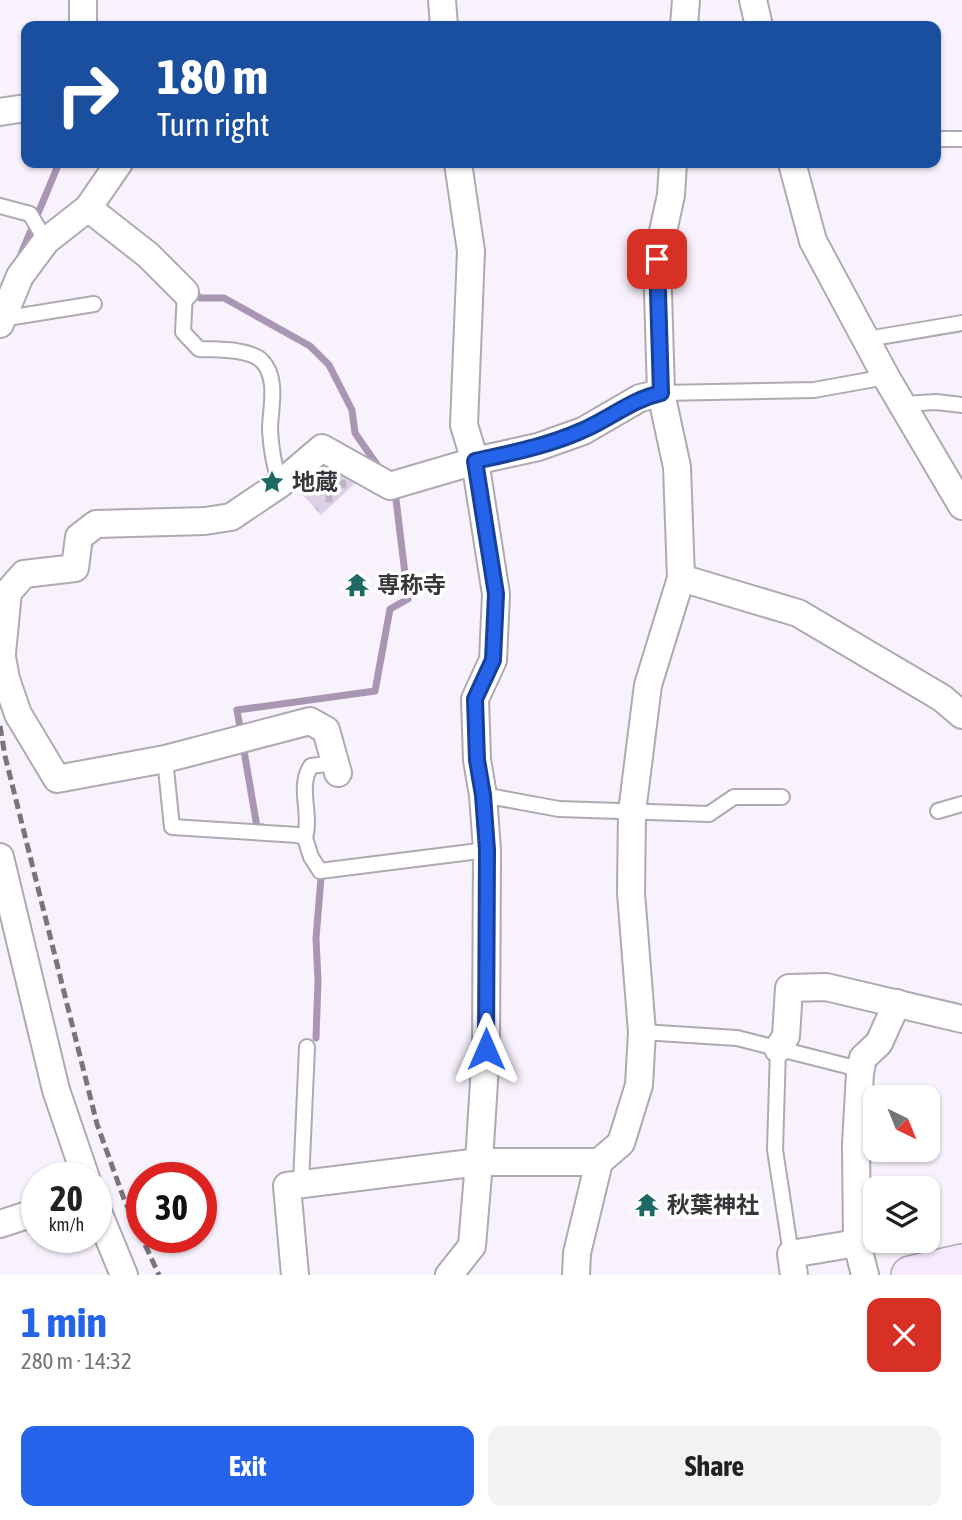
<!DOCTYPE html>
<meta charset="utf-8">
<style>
body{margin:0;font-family:"Asap Condensed","Noto Sans JP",sans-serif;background:#f2f2f2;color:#202124;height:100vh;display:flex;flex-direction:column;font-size:26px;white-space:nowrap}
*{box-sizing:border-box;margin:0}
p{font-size:23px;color:#757577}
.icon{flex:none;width:38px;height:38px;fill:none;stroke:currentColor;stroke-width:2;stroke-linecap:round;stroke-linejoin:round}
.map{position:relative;height:1275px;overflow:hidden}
.sheet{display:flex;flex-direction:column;background:#fff;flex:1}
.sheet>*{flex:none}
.top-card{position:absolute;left:21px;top:21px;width:920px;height:147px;border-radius:14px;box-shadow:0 2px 5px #0004;background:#1a4fa0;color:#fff;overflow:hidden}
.needle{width:46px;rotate:137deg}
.controls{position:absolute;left:863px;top:1085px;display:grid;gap:14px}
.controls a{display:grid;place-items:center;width:77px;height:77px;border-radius:14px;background:#fff;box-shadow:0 2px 5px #0004;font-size:35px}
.speed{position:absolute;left:21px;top:1162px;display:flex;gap:14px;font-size:35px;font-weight:700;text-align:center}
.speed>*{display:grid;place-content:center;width:91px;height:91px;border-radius:50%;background:#fff;box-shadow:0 2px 5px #0004;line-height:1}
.speed small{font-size:18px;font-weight:400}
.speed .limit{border:10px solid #d22;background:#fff;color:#111}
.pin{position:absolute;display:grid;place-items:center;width:60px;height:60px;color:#fff;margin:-30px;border-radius:14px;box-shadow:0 4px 10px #0006}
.me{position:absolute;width:77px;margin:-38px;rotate:0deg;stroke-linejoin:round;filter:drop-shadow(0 0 5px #0008)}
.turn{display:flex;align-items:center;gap:24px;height:147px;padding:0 21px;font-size:32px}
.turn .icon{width:91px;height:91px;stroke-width:2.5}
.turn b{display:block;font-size:49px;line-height:60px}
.round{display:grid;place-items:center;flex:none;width:74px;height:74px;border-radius:14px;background:#f2f2f2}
.headline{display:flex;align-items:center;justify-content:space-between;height:119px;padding:0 21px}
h1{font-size:42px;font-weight:700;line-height:52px;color:#2563eb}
.cta{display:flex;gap:14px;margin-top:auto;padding:14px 21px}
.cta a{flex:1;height:80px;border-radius:14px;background:#2563eb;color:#fff;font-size:28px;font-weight:700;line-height:80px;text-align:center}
.cta a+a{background:#f2f2f2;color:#202124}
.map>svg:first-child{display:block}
.cemetery{fill:url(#cemetery-stones)}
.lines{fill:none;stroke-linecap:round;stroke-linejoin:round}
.stream{stroke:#a996b3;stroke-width:7}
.lane-casing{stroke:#afa9b2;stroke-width:18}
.street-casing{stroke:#afa9b2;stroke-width:30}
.secondary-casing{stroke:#afa9b2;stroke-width:40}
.lane{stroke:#fff;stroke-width:14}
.street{stroke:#fff;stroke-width:26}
.secondary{stroke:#f7eafe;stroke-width:37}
.rail{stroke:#78757b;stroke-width:5;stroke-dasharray:10 5;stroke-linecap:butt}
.route-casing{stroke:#184099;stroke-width:18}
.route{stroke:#2563eb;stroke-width:12}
.labels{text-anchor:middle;stroke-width:7;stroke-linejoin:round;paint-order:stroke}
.poi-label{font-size:23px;font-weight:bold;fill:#38363a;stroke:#fff;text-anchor:start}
</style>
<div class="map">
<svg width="962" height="1275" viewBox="0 0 962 1275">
<defs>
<pattern id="cemetery-stones" width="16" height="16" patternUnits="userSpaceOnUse" patternTransform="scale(1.75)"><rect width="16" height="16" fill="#ded0e6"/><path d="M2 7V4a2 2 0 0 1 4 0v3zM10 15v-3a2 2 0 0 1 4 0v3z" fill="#bfb3c6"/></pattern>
</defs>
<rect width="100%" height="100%" fill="#f8f2fc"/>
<polygon class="cemetery" points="323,454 363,476 321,515 292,483"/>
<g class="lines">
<g class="stream">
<polyline points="19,259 59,163"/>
<polyline points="192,290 200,298 224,298 310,346 329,365 352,410 355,433 380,469"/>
<polyline points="241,733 237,710 375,691 390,609 408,599 395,491"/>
<polyline points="243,745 257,827 263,827"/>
<polyline points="316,1038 318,981 316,938 321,878"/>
</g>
<g class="lane-casing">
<g id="lane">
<polyline points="936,139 962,139"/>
<polyline points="0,206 30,214 46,241"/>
<path d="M 185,292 L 183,332 L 199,349 C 216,350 249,348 262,361 C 279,379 270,409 270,430 C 271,449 274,466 280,484"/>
<polyline points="1,319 94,304"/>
<polyline points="867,339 962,323"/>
<polyline points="661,393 814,390 886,377"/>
<polyline points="903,404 936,402 962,405"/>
<polyline points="165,759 172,827 298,835 305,838 311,857 320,871 487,850"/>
<polyline points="483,795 559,809 709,814 734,797 782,797"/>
<polyline points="938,811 962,804"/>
<path d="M 305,838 C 312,813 297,787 311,766 L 334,763"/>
<polyline points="642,1032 737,1038 851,1067 860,1073"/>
<polyline points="778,1049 775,1150 791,1254"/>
<polyline points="301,1183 307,1047"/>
</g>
</g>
<g class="street-casing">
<g id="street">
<polyline points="83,0 83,26"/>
<polyline points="442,0 444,26"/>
<polyline points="753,0 759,26"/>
<polyline points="684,26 686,0"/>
<polyline points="0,112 26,108"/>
<polyline points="792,163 813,241 886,377 962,506"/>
<polyline points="88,208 148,255 185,292"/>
<polyline points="0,324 20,276 46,241 88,208 119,163"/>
<polyline points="681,578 798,613 942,698 962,715"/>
<polyline points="0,646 6,679 18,714 57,779 165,759 310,721 326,730 338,773"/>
<polyline points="2,653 8,592 24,574 75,568 79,537 96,524 205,521 231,517 280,484 322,448 390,486 475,461 538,447 583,431 640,398 661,393 657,259 671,195 673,163"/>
<polyline points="0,857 56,1090 86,1178"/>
<polyline points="778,1049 786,1036 789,988 826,987 962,1019"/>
<polyline points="96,1207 124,1275"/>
<polyline points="0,1224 37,1212"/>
<polyline points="295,1275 287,1186 479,1162 599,1162"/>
<polyline points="449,1275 472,1246 479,1162 486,1049 487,850 483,795 477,760 475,699 493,660 496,594 475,461 464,425 471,251 458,163"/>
<polyline points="576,1275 577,1253 599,1162 621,1143 639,1085 642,1032 631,893 632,812 648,685 681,578 677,467 661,393"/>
<polyline points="794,1275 791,1254 857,1243"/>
<polyline points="865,1275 857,1243 856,1144 860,1073 863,1058 879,1043 897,1003"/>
</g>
</g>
<g class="secondary-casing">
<polyline id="secondary" points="910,1275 962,1263"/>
</g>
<use href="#lane" class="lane"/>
<use href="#street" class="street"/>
<use href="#secondary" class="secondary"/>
<polyline class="rail" points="0,726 5,756 97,1124 124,1199 159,1275"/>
</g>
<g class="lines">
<g class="route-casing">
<path id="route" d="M 486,1049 L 487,850 L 483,795 L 477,760 L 475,699 L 493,660 L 496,594 L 475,461 C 511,453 547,446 581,431 C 610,419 630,400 661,393 L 657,259"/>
</g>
<use href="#route" class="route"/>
</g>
<defs>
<g id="sight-bare" transform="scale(1.89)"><path d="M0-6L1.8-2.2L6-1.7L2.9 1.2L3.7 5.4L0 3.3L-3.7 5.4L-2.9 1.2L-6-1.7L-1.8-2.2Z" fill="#1e6963" stroke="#fff" stroke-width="2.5" paint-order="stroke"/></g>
<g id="temple-bare" transform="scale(1.89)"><path d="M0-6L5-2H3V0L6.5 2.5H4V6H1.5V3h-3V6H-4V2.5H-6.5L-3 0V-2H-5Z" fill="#1e6963" stroke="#fff" stroke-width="2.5" paint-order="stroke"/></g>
</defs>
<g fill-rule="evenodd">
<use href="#sight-bare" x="272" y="482"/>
<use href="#temple-bare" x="357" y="585"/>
<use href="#temple-bare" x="647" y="1205"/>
</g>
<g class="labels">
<g class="poi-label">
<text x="292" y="490">地蔵</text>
<text x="377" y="593">専称寺</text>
<text x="667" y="1213">秋葉神社</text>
</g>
</g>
</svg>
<div class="controls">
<a><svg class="needle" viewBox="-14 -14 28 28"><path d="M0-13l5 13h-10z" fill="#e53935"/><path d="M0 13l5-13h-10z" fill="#757577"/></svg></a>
<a><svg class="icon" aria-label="layers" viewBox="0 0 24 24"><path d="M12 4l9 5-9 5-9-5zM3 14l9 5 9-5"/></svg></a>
</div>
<div class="speed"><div>20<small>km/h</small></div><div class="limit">30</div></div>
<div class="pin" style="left:657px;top:259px;background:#d93025"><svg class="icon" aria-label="arrive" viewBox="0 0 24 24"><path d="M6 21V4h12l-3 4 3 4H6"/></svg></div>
<svg class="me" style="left:486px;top:1049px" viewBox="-20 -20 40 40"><path d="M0-17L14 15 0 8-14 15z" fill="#2563eb" stroke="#fff" stroke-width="4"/></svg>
<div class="top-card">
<div class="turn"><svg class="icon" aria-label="right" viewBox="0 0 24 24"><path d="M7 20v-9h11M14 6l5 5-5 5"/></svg><div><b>180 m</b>Turn right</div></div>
</div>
</div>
<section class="sheet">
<div class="headline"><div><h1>1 min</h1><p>280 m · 14:32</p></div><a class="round" style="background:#d93025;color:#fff"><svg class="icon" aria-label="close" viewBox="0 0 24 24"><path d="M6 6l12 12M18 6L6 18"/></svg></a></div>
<div class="cta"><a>Exit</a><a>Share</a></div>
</section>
